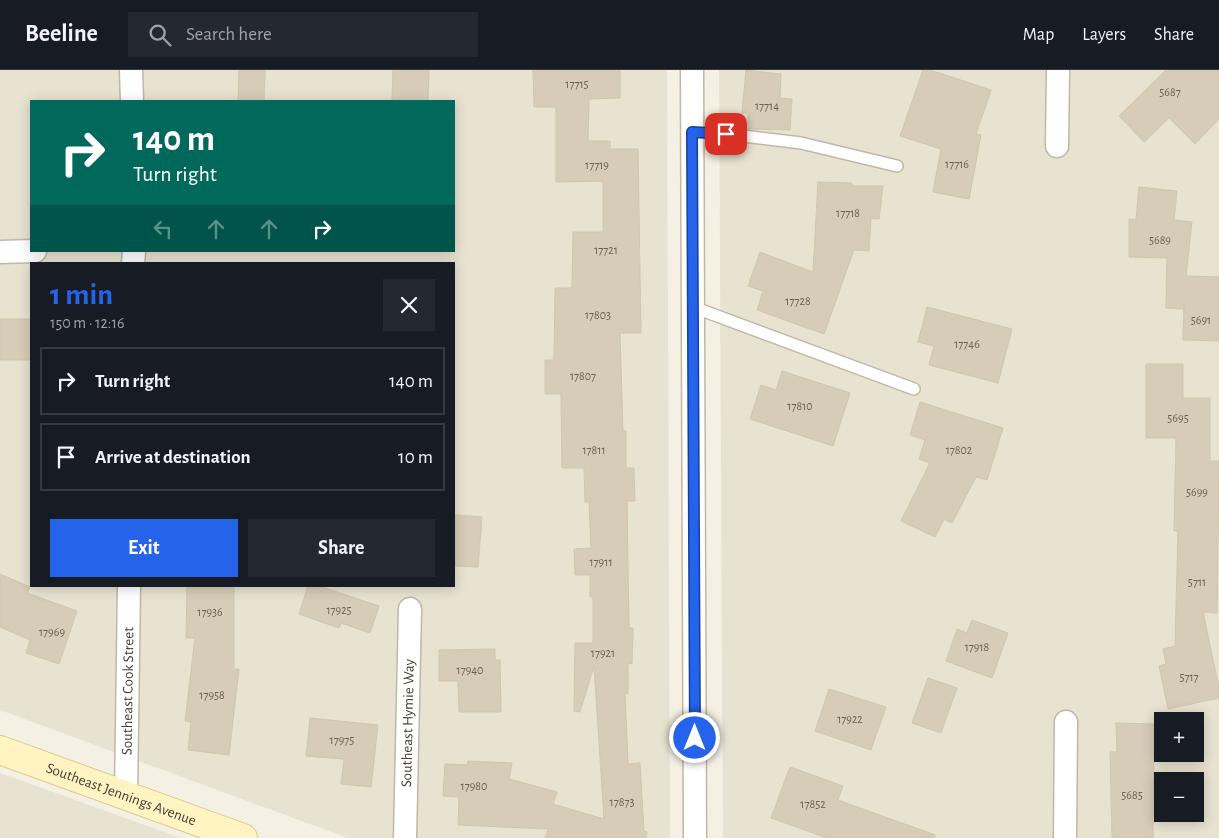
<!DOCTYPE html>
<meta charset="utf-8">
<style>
body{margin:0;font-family:"Alegreya Sans",sans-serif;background:#242831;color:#f1f3f6;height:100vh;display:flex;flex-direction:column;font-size:19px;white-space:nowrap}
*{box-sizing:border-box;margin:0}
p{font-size:16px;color:#9ea1a6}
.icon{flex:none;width:28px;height:28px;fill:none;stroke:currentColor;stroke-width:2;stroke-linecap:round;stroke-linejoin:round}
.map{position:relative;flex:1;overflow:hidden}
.details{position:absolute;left:30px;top:192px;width:425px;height:325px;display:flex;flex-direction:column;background:#171b24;border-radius:0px;box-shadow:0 2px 12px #0003}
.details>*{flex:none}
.top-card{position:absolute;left:30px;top:30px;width:425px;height:152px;border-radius:0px;box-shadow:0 2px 12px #0003;background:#00695c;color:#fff;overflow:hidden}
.tools{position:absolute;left:1154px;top:642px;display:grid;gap:10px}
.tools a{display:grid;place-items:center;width:50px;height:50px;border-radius:0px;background:#171b24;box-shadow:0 2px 12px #0003;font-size:25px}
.pin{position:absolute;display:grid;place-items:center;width:42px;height:42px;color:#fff;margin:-21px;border-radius:10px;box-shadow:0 2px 8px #0006}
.me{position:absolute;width:55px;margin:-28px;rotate:0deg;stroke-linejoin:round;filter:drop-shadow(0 0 4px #0008)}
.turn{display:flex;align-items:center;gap:18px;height:105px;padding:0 20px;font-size:22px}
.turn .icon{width:65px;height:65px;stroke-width:2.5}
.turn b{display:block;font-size:35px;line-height:42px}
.lanes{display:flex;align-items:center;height:48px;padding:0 20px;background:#0003;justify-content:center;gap:25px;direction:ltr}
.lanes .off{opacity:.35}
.round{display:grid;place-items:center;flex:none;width:52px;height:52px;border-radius:0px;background:#242831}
.summary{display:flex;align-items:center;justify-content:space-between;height:85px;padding:0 20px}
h1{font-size:30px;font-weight:700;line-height:38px;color:#2563eb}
.cta{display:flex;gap:10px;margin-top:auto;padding:10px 20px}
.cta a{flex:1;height:58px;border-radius:0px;background:#2563eb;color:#fff;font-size:20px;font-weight:700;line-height:58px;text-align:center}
.cta a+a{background:#242831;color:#f1f3f6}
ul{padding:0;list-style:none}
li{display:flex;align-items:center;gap:15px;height:68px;margin:0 10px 8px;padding:0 10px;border:2px solid #363941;border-radius:0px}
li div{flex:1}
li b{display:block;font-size:19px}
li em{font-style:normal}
header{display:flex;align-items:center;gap:30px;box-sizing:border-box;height:70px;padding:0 25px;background:#171b24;border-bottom:1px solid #363941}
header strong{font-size:24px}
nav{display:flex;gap:28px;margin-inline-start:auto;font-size:18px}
.search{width:350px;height:45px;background:#242831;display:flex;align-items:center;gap:12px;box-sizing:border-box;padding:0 18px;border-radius:0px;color:#9ea1a6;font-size:19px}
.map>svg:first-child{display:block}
.residential{fill:#e8e2d1;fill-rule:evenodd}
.building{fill:#d6ccb8;stroke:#d2c5aa}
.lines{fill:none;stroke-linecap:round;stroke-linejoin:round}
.service-casing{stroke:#c0b8a5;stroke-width:14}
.minor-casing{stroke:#c0b8a5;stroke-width:25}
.secondary-casing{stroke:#d8ca8e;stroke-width:30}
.service{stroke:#fff;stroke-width:11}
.minor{stroke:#fff;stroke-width:22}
.secondary{stroke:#fff4c2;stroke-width:28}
.route-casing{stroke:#184099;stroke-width:12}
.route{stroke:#2563eb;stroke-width:9}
.labels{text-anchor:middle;stroke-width:5;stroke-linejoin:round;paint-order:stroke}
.number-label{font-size:12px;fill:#6a6354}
.street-label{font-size:15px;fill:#464033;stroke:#fff}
</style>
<header>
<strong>Beeline</strong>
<div class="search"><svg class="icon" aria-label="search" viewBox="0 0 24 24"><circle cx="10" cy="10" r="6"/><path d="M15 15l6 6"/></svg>Search here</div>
<nav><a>Map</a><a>Layers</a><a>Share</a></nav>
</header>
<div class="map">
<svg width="1219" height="768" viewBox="0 0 1219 768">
<rect width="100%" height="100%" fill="#f4f0e3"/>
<g class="residential">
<path d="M 0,0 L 667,0 L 670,768 L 348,768 L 0,640 ZM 31,31 L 454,31 L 454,181 L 31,181 ZM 31,194 L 454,194 L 454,516 L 31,516 Z"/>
<path d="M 719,0 L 1219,0 L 1219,768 L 723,768 ZM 1162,651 L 1195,651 L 1195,684 L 1162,684 ZM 1162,711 L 1195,711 L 1195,744 L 1162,744 Z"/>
<polygon points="0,703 181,768 0,768"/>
</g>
<g class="building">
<polygon points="239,0 265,0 264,31 238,31"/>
<polygon points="393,0 429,0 428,31 392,31"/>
<polygon points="533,0 620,0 620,28 589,29 588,71 610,71 610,79 638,79 641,263 620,263 623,361 626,361 626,398 634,398 635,431 627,431 629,558 633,558 632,594 628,593 628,624 625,623 628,694 640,693 644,761 647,762 646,768 545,768 548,759 458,755 459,727 443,726 445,694 467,695 468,691 512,693 509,709 557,722 553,734 604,749 594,596 580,642 574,641 575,573 593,573 593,527 590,527 590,505 575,505 574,479 591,478 589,432 585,432 584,398 562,398 561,324 545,324 545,290 554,290 555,218 572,218 573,162 603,162 603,111 556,112 556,37 534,37"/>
<polygon points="746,0 781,4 780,28 792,29 790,60 748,59 748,43 742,43"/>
<polygon points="923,0 930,0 991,20 976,64 981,65 969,129 933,122 941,79 900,66"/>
<polygon points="1166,0 1219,0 1219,49 1195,74 1169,48 1144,72 1119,46"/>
<polygon points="818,112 852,113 852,116 883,116 879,149 871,148 869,181 854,180 824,264 757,240 763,221 748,216 760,182 813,202"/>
<polygon points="1139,117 1177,121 1174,150 1192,152 1186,206 1219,207 1219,271 1183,270 1184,233 1183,239 1166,238 1167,188 1129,187 1129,149 1136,150"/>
<polygon points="927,237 1012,259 998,313 929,295 934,276 918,272"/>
<rect x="0" y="249" width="31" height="41"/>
<polygon points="1146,294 1183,294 1183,328 1210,328 1210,391 1219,391 1217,543 1203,542 1219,618 1219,628 1168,639 1159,596 1166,594 1163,579 1175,576 1178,461 1174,461 1176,368 1146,368"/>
<polygon points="782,301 850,323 833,376 750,349 761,315 776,320"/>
<polygon points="920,332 1003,358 987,410 976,407 952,453 944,449 935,467 901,451 930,393 919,389 925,370 910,365"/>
<polygon points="454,445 482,447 478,497 454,496"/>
<polygon points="0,504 30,517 27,523 77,541 59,594 26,583 30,570 0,557"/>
<polygon points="187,516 234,516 234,599 239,599 229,685 188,680 191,652 185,651 195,568 186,568"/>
<polygon points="308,516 319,516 379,536 370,563 341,553 339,558 299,544"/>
<polygon points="972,550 1008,563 992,608 946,591 957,559 967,563"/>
<polygon points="495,579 495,590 500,590 501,642 459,642 458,611 439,611 439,580"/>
<polygon points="928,608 957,618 941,663 912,653"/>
<polygon points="829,619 886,637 871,680 815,661"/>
<polygon points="310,648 378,655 371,717 341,714 344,689 306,686"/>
<polygon points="1116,653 1154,654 1153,768 1112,768 1110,682 1117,682"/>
<polygon points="790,697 843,716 838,730 935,765 934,768 827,768 771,748"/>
</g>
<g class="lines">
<g class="service-casing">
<g id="service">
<polyline points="692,62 743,66 801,73 897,96"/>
<polyline points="693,237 914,319"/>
</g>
</g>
<g class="minor-casing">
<g id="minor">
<polyline points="131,0 132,31"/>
<polyline points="692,0 695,768"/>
<polyline points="1057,76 1058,0"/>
<polyline points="0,182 35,181"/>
<polyline points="133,194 134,181"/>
<path id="s1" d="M 126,726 L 129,516"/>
<path id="s2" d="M 405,768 L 410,539"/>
<polyline points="1065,768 1066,652"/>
</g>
</g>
<g class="secondary-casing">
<g id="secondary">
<path id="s3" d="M 0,680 L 243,768"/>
</g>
</g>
<use href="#service" class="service"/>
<use href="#minor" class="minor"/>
<use href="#secondary" class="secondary"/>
</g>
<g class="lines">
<g class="route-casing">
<polyline id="route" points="695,668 692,62 726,64"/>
</g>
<use href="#route" class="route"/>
</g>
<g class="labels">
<g class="number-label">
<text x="577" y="18">17715</text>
<text x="1170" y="26">5687</text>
<text x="767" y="40">17714</text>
<text x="957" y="98">17716</text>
<text x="597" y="99">17719</text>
<text x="848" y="147">17718</text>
<text x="1160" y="174">5689</text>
<text x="606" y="184">17721</text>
<text x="798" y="235">17728</text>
<text x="598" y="249">17803</text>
<text x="1201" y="254">5691</text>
<text x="967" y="278">17746</text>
<text x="583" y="310">17807</text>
<text x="800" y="340">17810</text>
<text x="1178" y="352">5695</text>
<text x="594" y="384">17811</text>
<text x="959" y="384">17802</text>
<text x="1197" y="426">5699</text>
<text x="601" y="496">17911</text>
<text x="1197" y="516">5711</text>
<text x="339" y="544">17925</text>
<text x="210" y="546">17936</text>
<text x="52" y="566">17969</text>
<text x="977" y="581">17918</text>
<text x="603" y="587">17921</text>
<text x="470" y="604">17940</text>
<text x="1189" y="611">5717</text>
<text x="212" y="629">17958</text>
<text x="850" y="653">17922</text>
<text x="342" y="674">17975</text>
<text x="474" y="720">17980</text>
<text x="1132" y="729">5685</text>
<text x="622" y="736">17873</text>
<text x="813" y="738">17852</text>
</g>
<g class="street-label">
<text dy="5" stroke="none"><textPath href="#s1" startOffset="105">Southeast Cook Street</textPath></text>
<text dy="5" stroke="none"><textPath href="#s2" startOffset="115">Southeast Hymie Way</textPath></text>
<text dy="5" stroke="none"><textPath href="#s3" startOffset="129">Southeast Jennings Avenue</textPath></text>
</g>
</g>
</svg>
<div class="tools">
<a>+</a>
<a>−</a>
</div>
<div class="pin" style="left:726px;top:64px;background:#d93025"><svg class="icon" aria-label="arrive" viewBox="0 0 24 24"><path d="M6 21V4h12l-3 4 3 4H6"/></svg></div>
<svg class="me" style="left:695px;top:668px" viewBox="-20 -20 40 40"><circle r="17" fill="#2563eb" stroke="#fff" stroke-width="3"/><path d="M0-11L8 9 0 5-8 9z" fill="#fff"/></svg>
<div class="top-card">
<div class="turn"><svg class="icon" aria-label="right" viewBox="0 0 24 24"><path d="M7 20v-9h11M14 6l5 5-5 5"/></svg><div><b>140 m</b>Turn right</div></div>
<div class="lanes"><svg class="icon off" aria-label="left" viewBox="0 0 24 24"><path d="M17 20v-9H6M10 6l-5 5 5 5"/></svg><svg class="icon off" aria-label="ahead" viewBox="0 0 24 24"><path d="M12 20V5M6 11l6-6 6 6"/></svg><svg class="icon off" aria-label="ahead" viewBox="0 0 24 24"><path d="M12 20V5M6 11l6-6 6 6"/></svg><svg class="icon" aria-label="right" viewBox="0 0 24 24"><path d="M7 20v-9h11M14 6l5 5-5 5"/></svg></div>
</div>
<section class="details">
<div class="summary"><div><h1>1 min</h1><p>150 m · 12:16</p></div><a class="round"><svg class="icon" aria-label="close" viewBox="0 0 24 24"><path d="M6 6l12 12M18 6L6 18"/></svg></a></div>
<ul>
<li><svg class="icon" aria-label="right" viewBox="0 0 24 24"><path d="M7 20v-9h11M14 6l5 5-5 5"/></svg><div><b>Turn right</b></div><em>140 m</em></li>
<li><svg class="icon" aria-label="arrive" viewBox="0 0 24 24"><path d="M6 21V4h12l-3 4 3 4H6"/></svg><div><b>Arrive at destination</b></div><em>10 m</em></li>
</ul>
<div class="cta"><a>Exit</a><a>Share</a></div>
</section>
</div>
